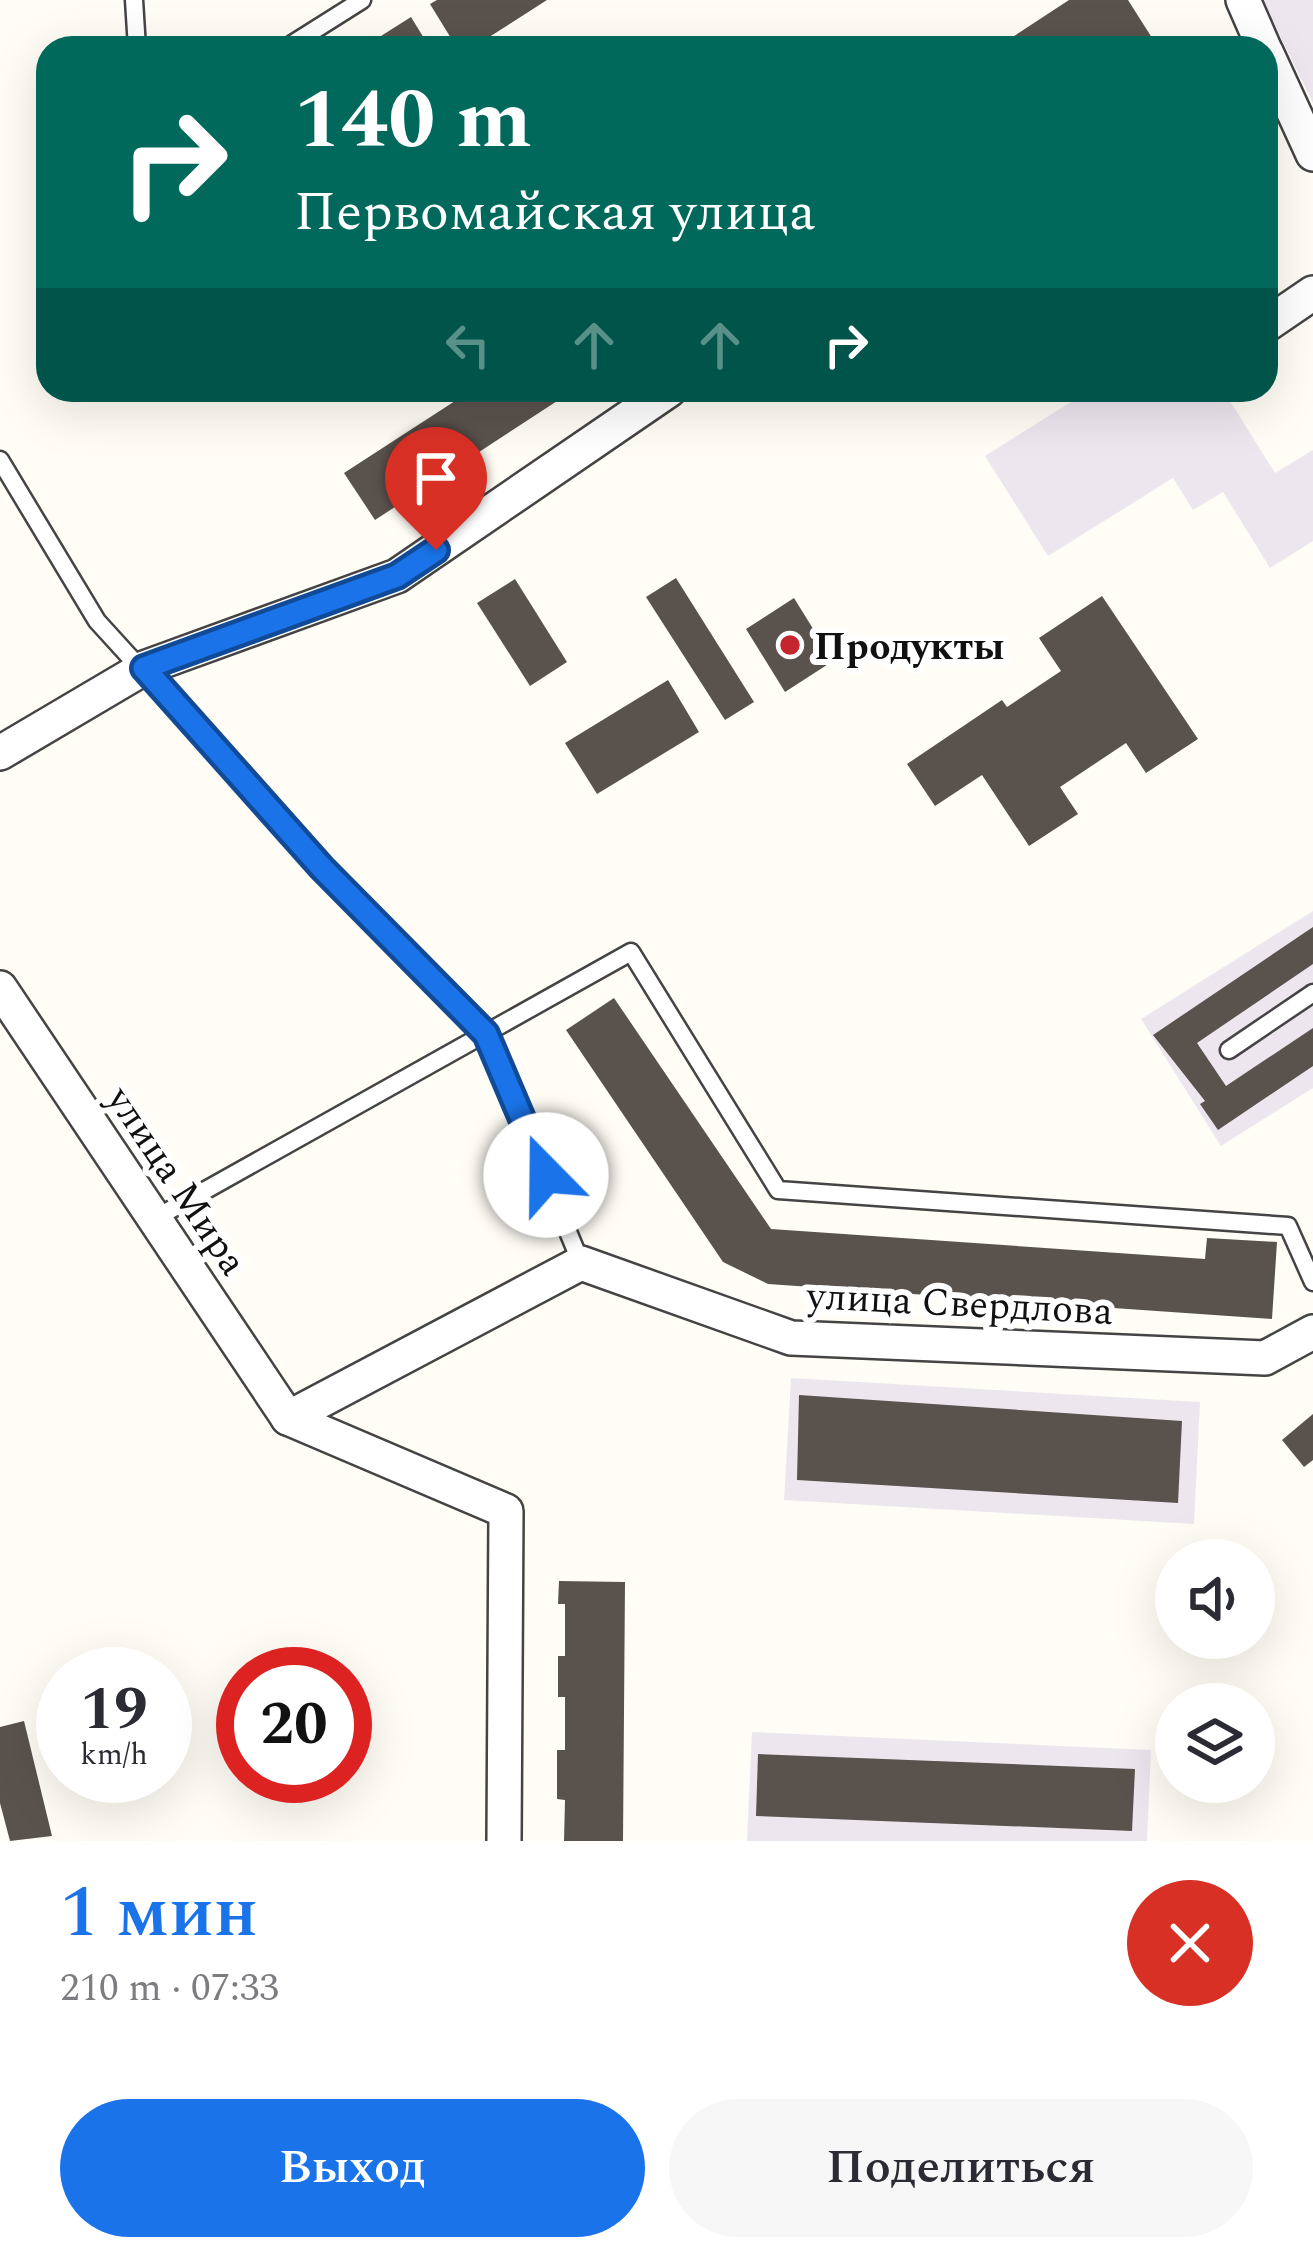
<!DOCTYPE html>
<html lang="ru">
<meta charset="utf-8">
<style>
body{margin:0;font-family:Spectral,serif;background:#f7f7f7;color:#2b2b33;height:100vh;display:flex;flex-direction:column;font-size:45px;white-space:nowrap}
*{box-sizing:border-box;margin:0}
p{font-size:39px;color:#7c7c81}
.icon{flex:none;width:66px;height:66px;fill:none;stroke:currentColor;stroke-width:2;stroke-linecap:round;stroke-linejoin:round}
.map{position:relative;height:1841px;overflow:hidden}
.sheet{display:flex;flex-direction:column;background:#fff;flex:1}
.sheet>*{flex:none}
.hud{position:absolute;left:36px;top:36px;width:1242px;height:366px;border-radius:36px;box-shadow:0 12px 48px #0002;background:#00695c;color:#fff;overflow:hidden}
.controls{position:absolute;left:1155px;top:1539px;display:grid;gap:24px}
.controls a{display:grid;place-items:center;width:120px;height:120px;border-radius:50%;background:#fff;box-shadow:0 12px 48px #0002;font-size:60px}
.speed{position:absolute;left:36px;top:1647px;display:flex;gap:24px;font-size:60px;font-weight:700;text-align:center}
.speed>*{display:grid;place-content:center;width:156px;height:156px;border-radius:50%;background:#fff;box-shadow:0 12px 48px #0002;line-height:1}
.speed small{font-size:30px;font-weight:400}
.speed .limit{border:18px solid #d22;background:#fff;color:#111}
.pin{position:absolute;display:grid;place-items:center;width:102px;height:102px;color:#fff;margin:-123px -51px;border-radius:50% 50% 50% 0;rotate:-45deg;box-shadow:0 0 12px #0007}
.pin .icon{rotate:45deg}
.me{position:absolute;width:132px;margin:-66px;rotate:338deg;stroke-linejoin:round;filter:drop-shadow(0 0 9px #0008)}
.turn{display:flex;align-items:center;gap:42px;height:252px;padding:0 60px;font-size:54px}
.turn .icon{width:156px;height:156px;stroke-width:2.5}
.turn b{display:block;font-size:84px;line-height:102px}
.lanes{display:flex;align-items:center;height:114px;padding:0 60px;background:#0003;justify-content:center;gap:60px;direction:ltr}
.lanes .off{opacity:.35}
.round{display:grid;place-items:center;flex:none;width:126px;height:126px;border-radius:63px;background:#f7f7f7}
.summary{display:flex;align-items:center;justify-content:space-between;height:204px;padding:0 60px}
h1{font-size:72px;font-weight:600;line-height:90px;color:#1a73e8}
.button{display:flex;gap:24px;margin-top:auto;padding:24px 60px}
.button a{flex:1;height:138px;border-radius:72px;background:#1a73e8;color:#fff;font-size:48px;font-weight:600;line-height:138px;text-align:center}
.button a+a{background:#f7f7f7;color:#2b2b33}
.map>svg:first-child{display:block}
.industrial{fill:#eee6ef}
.building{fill:#5a524d}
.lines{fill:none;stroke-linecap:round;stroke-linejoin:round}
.lane-casing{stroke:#444;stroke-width:21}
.street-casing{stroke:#444;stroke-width:38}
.lane{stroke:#fff;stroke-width:16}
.street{stroke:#fff;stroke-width:33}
.route-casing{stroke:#114b97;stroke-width:30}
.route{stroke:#1a73e8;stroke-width:21}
.poi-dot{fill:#c4262e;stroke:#fff;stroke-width:4.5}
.labels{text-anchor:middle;stroke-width:12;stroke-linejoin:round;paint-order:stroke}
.poi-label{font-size:39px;font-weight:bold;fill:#111;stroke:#fff;text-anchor:start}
.street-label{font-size:39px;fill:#111;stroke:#fff}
</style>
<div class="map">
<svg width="1313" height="1841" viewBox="0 0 1313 1841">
<rect width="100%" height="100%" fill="#fffdf5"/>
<g class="industrial">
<polygon points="1263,0 1313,0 1313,103 1265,5"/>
<polygon points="1090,390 1223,390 1275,473 1313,450 1313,541 1270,568 1223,492 1193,510 1173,478 1048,556 985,456"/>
<polygon points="1313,911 1313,1088 1221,1146 1141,1019"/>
<polygon points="791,1378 1200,1402 1194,1524 784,1500"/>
<polygon points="752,1732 1151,1750 1147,1841 747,1841"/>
</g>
<g class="building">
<polygon points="437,0 547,0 472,48 457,48 430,4"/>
<polygon points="1069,0 1128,0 1154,41 1144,48 996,48"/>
<polygon points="411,17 430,48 362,48"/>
<polygon points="472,390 574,390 375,520 344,473"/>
<polygon points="676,578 754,702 725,720 646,597"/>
<polygon points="515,579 567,662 530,686 477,603"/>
<polygon points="1102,596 1198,739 1146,773 1126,743 1060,787 1078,814 1029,846 982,775 935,806 907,764 1002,700 1007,707 1061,671 1039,638"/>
<polygon points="794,598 833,661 785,692 746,629"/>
<polygon points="668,680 699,732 597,794 565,743"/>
<polygon points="1313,927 1313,964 1197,1043 1226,1086 1313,1028 1313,1066 1218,1130 1200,1104 1205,1101 1153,1035"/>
<polygon points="614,998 771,1229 1205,1259 1207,1238 1277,1242 1272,1319 768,1284 723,1262 566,1030"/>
<polygon points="799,1395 1182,1421 1178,1503 797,1480"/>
<polygon points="1313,1414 1313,1460 1304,1467 1282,1440"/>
<polygon points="559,1581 625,1582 623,1841 564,1841 565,1800 557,1799 557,1750 565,1750 565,1697 558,1697 558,1656 565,1656 565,1604 558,1604"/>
<polygon points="24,1721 52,1836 10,1841 0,1803 0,1727"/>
<polygon points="758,1754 1135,1769 1132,1831 756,1816"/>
</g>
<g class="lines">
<g class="lane-casing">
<g id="lane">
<polyline points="134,0 137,48"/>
<polyline points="286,48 362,0"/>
<polyline points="0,460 97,621 322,868 486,1034 581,1263"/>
<polyline points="1229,1050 1313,993"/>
<polyline points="154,1219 631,952 778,1190 1288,1226 1313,1282"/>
</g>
</g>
<g class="street-casing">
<g id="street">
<polyline points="1243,0 1264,48"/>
<polyline points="1266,52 1313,154"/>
<polyline points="1266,325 1313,293"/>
<polyline points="0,753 144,668 397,576 669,390"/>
<polyline points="0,988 288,1418"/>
<polyline points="288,1418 581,1263 791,1338 1265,1358 1313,1332"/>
<polyline points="288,1418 506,1511 504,1841"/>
</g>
</g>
<use href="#lane" class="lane"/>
<use href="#street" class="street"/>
</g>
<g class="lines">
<g class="route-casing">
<polyline id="route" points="436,550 397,576 144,668 322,868 486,1034 546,1175"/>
</g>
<use href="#route" class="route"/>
</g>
<circle class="poi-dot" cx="790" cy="645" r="12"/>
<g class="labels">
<g class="poi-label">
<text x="814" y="659">Продукты</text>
</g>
<g class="street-label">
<text transform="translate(178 1180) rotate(56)" y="14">улица Мира</text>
<text transform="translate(960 1302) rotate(3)" y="14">улица Свердлова</text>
</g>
</g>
</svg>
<div class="controls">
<a><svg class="icon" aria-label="sound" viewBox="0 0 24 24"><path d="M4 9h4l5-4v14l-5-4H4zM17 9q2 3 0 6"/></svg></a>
<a><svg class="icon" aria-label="layers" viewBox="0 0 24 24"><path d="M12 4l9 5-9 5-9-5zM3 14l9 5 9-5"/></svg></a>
</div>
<div class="speed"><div>19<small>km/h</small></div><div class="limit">20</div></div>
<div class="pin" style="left:436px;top:550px;background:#d93025"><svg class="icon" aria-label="arrive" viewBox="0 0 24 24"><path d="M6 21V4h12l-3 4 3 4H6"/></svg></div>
<svg class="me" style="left:546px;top:1175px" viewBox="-20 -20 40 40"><circle r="19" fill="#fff"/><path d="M0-13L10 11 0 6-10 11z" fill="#1a73e8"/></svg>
<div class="hud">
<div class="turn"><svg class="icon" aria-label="right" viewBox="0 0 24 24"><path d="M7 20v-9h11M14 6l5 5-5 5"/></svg><div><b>140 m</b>Первомайская улица</div></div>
<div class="lanes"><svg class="icon off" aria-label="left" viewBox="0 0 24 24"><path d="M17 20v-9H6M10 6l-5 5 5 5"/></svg><svg class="icon off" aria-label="ahead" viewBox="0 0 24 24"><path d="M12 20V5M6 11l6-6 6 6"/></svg><svg class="icon off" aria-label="ahead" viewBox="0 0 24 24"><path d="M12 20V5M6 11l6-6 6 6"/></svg><svg class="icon" aria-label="right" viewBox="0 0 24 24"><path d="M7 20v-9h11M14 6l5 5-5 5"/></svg></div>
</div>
</div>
<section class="sheet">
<div class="summary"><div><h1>1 мин</h1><p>210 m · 07:33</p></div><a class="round" style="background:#d93025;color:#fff"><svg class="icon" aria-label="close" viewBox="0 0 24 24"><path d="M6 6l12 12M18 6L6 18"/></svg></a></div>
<div class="button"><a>Выход</a><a>Поделиться</a></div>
</section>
